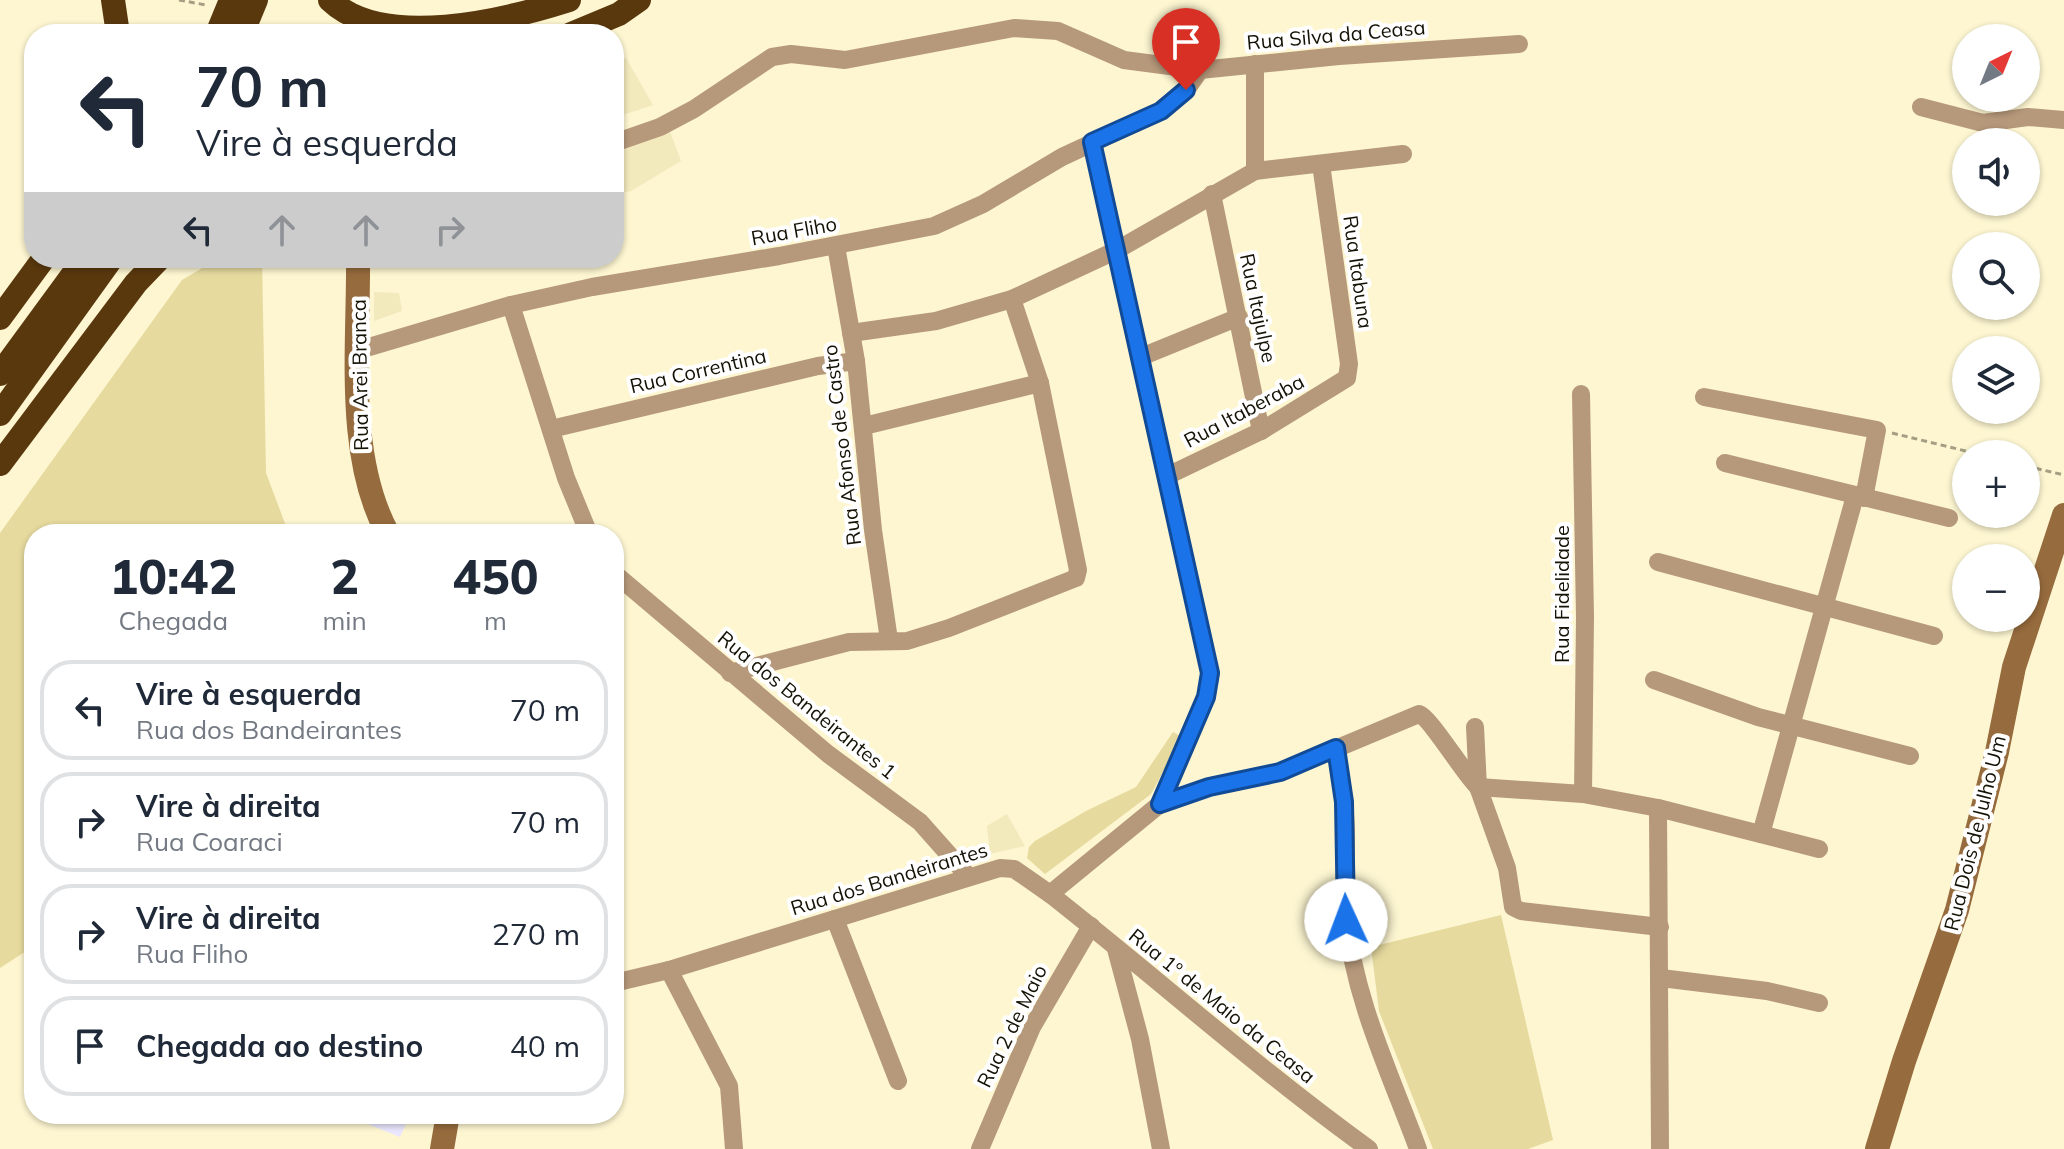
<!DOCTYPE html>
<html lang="pt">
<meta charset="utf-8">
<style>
body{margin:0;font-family:Mulish,sans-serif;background:#f6f6f7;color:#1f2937;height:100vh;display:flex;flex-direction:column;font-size:30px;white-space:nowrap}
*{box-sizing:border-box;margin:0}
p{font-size:26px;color:#747a83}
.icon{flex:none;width:44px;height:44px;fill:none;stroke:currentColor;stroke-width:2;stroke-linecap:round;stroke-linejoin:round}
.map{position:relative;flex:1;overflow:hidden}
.side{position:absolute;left:24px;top:524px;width:600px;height:600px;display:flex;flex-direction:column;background:#fff;border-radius:32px;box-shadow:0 2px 6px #0004}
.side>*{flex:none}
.banner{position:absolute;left:24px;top:24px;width:600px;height:244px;border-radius:32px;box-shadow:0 2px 6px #0004;background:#fff;color:#1f2937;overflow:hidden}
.needle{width:52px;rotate:43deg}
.fabs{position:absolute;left:1952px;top:24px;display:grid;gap:16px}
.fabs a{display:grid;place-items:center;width:88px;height:88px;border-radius:50%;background:#fff;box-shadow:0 2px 6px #0004;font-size:40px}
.pin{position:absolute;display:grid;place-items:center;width:68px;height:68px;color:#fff;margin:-82px -34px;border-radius:50% 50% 50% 0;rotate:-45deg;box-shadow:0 0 8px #0007}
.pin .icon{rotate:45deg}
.me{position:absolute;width:88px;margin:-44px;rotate:358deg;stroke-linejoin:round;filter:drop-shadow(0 0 6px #0008)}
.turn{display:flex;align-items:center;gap:28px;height:168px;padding:0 40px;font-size:36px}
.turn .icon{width:104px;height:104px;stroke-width:2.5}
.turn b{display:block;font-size:56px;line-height:68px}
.lanes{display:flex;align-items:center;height:76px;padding:0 40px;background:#0003;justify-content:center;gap:40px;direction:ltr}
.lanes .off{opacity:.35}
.eta{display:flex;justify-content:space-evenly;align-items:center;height:136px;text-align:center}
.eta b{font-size:48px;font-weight:800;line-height:56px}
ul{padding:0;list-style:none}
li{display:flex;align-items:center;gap:24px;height:100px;margin:0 16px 12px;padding:0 24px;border:4px solid #e0e1e3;border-radius:32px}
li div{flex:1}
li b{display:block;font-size:30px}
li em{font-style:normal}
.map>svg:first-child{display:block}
.built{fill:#f2e9bd}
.industrial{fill:#eae7fe}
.green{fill:#e6da9e}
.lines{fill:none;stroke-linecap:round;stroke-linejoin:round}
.path{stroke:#a49e83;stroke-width:3;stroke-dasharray:6 4;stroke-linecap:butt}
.street{stroke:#b6987a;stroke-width:18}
.secondary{stroke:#966b3d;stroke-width:24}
.highway{stroke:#5a380d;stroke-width:24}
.route-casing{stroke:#114b97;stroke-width:20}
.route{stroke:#1a73e8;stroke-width:14}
.labels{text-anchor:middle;stroke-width:8;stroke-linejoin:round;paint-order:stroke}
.street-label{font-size:20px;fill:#141105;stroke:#fff}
</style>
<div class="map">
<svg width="2064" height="1149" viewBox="0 0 2064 1149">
<rect width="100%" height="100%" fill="#fdf6d1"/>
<g class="built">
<polygon points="626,58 653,105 614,118 614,63"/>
<polygon points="669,129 681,161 631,191 614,195 614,154"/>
<polygon points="374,292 399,293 402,311 374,321"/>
<polygon points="1007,814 1025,846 990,854 987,826"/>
</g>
<polygon class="industrial" points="343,1114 410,1114 400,1137"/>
<g class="green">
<polygon points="219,258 262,258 266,473 289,534 34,534 34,946 0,968 0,533 182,280"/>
<polygon points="1173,732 1182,737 1151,794 1045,874 1027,858 1029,847 1035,841 1086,811 1136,787"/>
<polygon points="1501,915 1553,1140 1528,1149 1433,1149 1379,1011 1371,947"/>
</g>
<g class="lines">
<g class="path">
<polyline points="179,0 206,5"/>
<polyline points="1892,433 1978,454"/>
<polyline points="2026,466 2064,475"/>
</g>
<g class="street">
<polyline points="1921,107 1983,123 2028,117 2064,120"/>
<polyline points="1092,142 1210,673 1206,697 1160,804"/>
<polyline points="614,143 660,127 694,109 772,57 791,54 845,60 1014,28 1058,31 1124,60 1200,70 1339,56 1519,44"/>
<polyline points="1255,171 1255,64"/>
<polyline points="1212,194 1261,431"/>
<polyline points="836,246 856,361 873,530 889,640"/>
<polyline points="511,305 566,478 589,534"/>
<polyline points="851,333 936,321 1012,299 1117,250 1255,171 1403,154"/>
<polyline points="359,350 511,305 592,287 779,256 934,226 983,204 1062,157 1161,111 1186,90 1200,70"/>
<polyline points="1141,357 1239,317"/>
<polyline points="1581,394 1585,617 1583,794"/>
<polyline points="1704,397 1877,430 1864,498"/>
<polyline points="864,426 1040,383"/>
<polyline points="551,429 818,366 856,361"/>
<polyline points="1725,463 1949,518"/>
<polyline points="1167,476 1261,431 1347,378 1349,364 1321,164"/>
<polyline points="1658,562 1934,636"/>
<polyline points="614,573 828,754 920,822 967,875"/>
<polyline points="730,673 849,642 907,641 949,628 1076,578 1078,570 1040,383 1012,299"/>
<polyline points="1654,680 1758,717 1910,756"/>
<polyline points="1475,727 1478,787 1507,868 1513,907 1521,911 1660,927"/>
<path d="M 1336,748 C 1341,778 1346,808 1346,838 C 1346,865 1344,891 1346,917 C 1354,999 1390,1073 1418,1149"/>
<polyline points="1478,787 1583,794 1658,808 1819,849"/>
<polyline points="1658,808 1660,1149"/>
<polyline points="1761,834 1855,496"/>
<path d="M 1050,894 C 1157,978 1258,1069 1369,1149"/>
<polyline points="835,919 898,1081"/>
<polyline points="1116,949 1140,1039 1161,1149"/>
<polyline points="669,970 729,1086 734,1149"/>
<polyline points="1661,978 1767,991 1819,1003"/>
<path d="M 614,983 L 669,970 L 1000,868 L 1014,869 L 1050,894 L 1160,804 L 1209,787 L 1280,772 L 1419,714 C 1430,717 1464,774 1478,787"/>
<polyline points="980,1149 1032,1027 1091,926"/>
</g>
<g class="secondary">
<path d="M 358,258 C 359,346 345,455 388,534"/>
<polyline points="442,1149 448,1114"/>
<polyline points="1877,1149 1904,1061 1957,910 1997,752 2014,667 2064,515"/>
</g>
<g class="highway">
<polyline points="113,0 118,34"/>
<path d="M 330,0 C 383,51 506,20 569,0"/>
<polyline points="217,34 231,0"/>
<polyline points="242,34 256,0"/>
<polyline points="571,34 619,14 639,0"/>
<polyline points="0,318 44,258"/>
<polyline points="0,374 85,258"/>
<polyline points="0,414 112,258"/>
<polyline points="0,464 136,283 160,258"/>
</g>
</g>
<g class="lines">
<g class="route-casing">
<polyline id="route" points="1186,90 1161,111 1092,142 1210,673 1206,697 1160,804 1209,787 1280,772 1336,748 1344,802 1346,920"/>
</g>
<use href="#route" class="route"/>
</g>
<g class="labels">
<g class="street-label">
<text transform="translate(1336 35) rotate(-5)" y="7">Rua Silva da Ceasa</text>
<text transform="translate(794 231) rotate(-10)" y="7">Rua Fliho</text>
<text transform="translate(1358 272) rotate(82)" y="7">Rua Itabuna</text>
<text transform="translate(1258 308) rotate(78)" y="7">Rua Itajulpe</text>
<text transform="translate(698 371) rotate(-13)" y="7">Rua Correntina</text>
<text transform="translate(360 375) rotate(-91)" y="7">Rua Arei Branca</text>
<text transform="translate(1244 411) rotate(-28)" y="7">Rua Itaberaba</text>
<text transform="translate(842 445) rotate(-97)" y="7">Rua Afonso de Castro</text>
<text transform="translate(1562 594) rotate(-90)" y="7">Rua Fidelidade</text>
<text transform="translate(807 705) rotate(39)" y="7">Rua dos Bandeirantes 1</text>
<text transform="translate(1975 833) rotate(-76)" y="7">Rua Dois de Julho Um</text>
<text transform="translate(889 879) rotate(-17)" y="7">Rua dos Bandeirantes</text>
<text transform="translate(1222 1006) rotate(39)" y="7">Rua 1º de Maio da Ceasa</text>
<text transform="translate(1012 1026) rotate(-64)" y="7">Rua 2 de Maio</text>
</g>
</g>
</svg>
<div class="fabs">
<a><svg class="needle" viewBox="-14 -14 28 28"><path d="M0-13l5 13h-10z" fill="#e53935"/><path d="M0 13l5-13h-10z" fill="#747a83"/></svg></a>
<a><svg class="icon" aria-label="sound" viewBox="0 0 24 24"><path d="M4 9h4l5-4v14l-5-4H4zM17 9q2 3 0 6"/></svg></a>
<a><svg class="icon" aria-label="search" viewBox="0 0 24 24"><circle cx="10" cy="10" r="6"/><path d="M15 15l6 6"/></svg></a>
<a><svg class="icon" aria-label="layers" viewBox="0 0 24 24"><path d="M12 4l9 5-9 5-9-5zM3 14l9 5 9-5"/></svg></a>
<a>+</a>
<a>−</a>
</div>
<div class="pin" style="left:1186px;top:90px;background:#d93025"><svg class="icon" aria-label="arrive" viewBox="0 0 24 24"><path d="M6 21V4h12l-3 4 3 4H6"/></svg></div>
<svg class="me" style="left:1346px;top:920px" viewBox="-20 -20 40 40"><circle r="19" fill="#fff"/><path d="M0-13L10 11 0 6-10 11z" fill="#1a73e8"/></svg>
<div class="banner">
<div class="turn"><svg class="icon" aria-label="left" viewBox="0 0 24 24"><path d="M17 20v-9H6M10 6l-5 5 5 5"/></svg><div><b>70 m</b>Vire à esquerda</div></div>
<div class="lanes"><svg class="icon" aria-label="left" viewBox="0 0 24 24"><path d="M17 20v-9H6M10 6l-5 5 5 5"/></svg><svg class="icon off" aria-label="ahead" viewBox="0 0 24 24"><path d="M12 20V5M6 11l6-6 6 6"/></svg><svg class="icon off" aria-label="ahead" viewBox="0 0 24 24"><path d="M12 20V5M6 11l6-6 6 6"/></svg><svg class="icon off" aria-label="right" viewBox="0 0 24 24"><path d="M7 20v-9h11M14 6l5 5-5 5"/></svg></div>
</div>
<section class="side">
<div class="eta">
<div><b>10:42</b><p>Chegada</p></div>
<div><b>2</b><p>min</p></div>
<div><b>450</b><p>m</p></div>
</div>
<ul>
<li><svg class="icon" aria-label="left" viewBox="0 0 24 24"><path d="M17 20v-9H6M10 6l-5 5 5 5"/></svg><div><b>Vire à esquerda</b><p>Rua dos Bandeirantes</p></div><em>70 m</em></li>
<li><svg class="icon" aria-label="right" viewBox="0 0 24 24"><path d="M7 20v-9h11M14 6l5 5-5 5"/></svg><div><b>Vire à direita</b><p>Rua Coaraci</p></div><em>70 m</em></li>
<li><svg class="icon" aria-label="right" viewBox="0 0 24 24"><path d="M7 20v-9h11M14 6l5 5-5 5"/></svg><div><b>Vire à direita</b><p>Rua Fliho</p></div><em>270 m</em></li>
<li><svg class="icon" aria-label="arrive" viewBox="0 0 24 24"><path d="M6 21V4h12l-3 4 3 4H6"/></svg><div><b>Chegada ao destino</b></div><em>40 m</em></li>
</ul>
</section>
</div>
